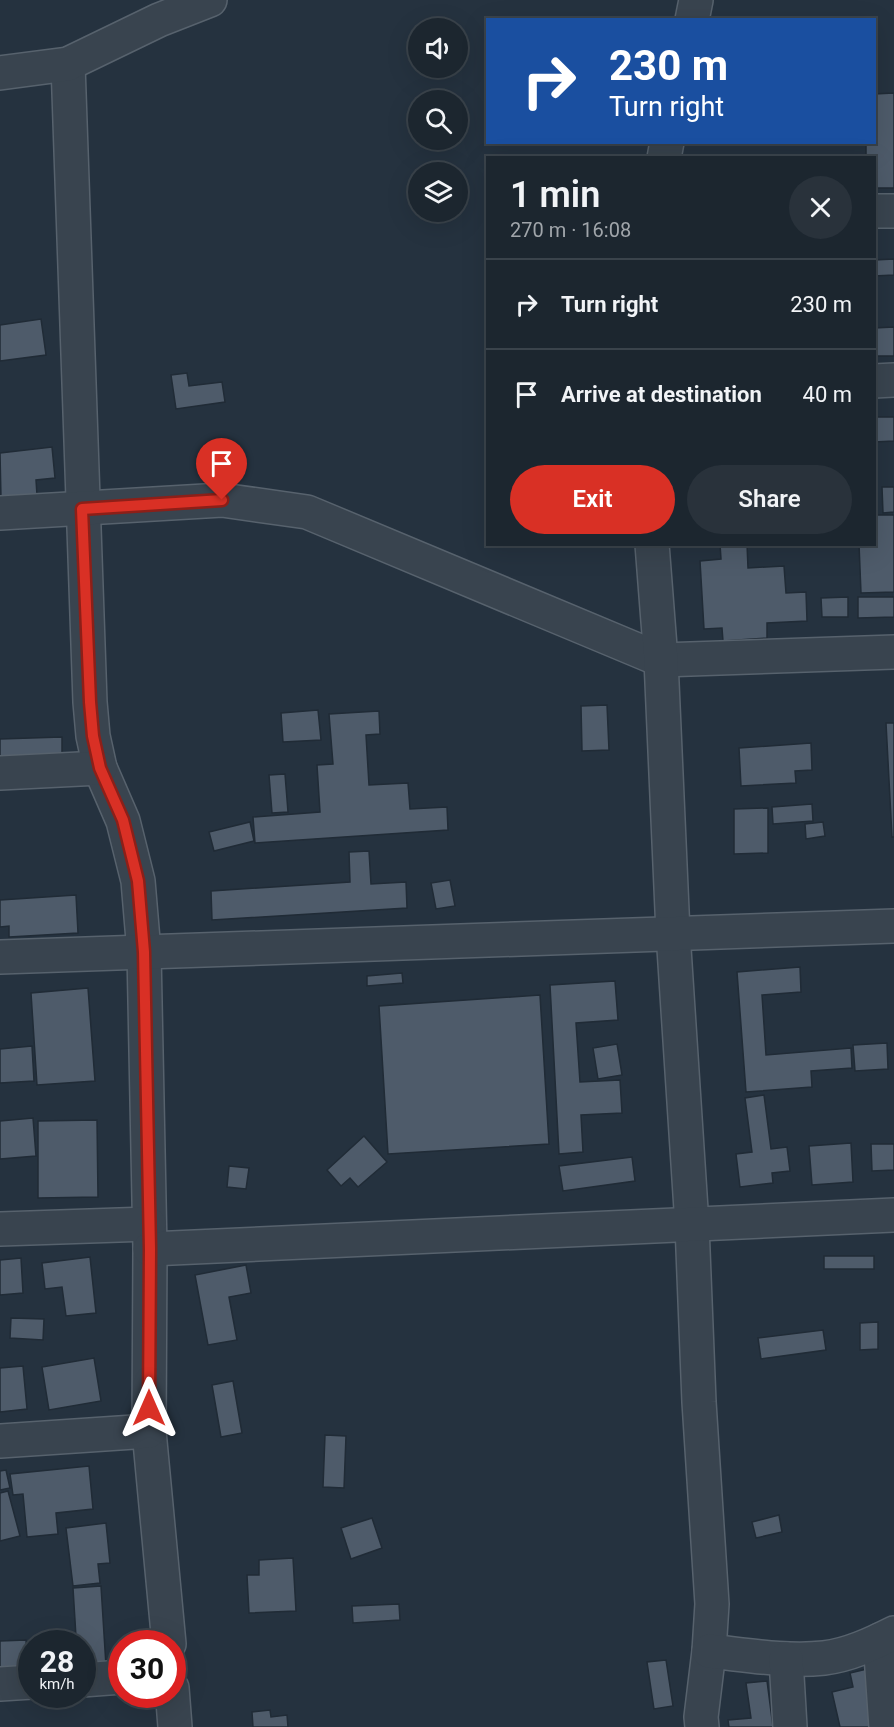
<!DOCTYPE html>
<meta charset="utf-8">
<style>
body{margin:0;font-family:Roboto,sans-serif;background:#29323b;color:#f1f3f6;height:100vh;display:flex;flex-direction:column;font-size:22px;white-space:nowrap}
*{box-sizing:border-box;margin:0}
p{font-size:20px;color:#a0a5aa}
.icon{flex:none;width:33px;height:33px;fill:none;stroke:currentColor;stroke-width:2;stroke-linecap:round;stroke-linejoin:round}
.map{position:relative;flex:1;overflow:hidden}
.drawer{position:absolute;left:486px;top:156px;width:390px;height:390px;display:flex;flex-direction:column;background:#1c262f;border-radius:0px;box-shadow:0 6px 24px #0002,0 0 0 2px #3a434b}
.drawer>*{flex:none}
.guide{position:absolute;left:486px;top:18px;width:390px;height:126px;border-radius:0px;box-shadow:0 6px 24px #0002,0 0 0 2px #3a434b;background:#1a4fa0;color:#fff;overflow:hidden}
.buttons{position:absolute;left:408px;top:18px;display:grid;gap:12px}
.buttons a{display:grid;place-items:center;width:60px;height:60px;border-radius:50%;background:#1c262f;box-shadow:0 6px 24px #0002,0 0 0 2px #3a434b;font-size:30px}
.speed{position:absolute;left:18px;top:1630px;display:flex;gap:12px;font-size:30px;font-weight:700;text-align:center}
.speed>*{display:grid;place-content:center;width:78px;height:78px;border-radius:50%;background:#1c262f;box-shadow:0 6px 24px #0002,0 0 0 2px #3a434b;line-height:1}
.speed small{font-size:15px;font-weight:400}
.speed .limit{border:9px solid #d22;background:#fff;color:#111}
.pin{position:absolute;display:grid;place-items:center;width:51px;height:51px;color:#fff;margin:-62px -26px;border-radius:50% 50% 50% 0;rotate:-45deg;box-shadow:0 0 6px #0007}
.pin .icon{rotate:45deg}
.me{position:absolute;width:66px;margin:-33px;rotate:0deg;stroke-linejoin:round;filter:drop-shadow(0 0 4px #0008)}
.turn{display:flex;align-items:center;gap:21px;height:126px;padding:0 24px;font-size:27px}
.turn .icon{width:78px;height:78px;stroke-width:2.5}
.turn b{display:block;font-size:42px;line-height:51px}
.round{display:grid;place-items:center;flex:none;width:63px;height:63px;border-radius:32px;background:#29323b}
.headline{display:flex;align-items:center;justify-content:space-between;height:102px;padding:0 24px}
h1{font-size:36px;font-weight:600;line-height:45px}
.action{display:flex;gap:12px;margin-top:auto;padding:12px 24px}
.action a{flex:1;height:69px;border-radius:36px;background:#d93025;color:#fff;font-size:24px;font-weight:600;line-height:69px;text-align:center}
.action a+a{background:#29323b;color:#f1f3f6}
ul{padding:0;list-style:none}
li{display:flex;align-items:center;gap:18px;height:90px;padding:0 24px;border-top:2px solid #3a434b}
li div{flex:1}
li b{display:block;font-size:22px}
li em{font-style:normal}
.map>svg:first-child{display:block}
.building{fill:#4e5b6a;stroke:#202b36;stroke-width:1.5}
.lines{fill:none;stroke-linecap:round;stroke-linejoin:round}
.minor-casing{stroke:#57626d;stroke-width:36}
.minor{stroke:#39444f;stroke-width:33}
.route-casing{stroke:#8d1f18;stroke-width:15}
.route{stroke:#d93025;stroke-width:10}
</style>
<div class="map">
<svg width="894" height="1727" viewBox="0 0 894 1727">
<rect width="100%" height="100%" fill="#25323f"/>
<g class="building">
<polygon points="894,93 894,188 874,188 874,158 866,158 866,142 874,142 874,94"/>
<polygon points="894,259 894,275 874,276 874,260"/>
<polygon points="41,319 46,355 0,361 0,325"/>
<polygon points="894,327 894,356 874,356 874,328"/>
<polygon points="187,373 189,386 222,382 225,402 176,409 171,375"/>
<polygon points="874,417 894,417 894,441 874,442"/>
<polygon points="52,447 55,478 36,480 37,495 1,498 0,453"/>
<polygon points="882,487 894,487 894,512 883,513"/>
<polygon points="874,515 894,515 894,592 861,593 859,544 874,544"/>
<polygon points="720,544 747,544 748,568 784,566 786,593 806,592 807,621 767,623 767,638 723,641 722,628 704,629 700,561 721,559"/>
<polygon points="848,597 848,617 822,617 821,598"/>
<polygon points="858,597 894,597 894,617 858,618"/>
<polygon points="607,705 609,750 582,751 581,706"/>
<polygon points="318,710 321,740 283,742 281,713"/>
<polygon points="379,711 380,734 366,735 369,785 408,783 410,809 447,807 448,830 255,843 253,817 320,812 317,765 333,764 329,714"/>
<polygon points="886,723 894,723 894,837 892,837"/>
<polygon points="62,737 62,757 0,758 0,739"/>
<polygon points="811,743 812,770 795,771 796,783 741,786 739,748"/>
<polygon points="285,774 288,812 272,813 269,775"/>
<polygon points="812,804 813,821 773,824 772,807"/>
<polygon points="768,808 768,853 734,854 734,809"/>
<polygon points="250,822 254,841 214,851 209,832"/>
<polygon points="823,822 825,836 806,839 805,824"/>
<polygon points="369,851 371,884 406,882 407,908 212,920 211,891 350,882 349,852"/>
<polygon points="450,880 455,906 436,909 431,883"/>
<polygon points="76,895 78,933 9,937 9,926 0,927 0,900"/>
<polygon points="800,967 801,992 762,995 766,1055 851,1048 852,1068 811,1071 812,1087 746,1092 737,972"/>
<polygon points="402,973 403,983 367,986 367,976"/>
<polygon points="615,981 618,1020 576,1023 580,1082 620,1080 622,1113 581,1115 583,1152 559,1154 550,985"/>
<polygon points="88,988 95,1081 37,1085 31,993"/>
<polygon points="540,995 549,1144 388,1154 379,1006"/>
<polygon points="887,1043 888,1069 855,1071 853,1045"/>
<polygon points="617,1044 622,1075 598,1079 593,1048"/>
<polygon points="32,1046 34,1081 0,1083 0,1049"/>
<polygon points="764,1095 771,1149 787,1147 790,1171 772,1173 773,1183 740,1187 736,1154 752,1152 745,1098"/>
<polygon points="33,1118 36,1156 0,1159 0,1121"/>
<polygon points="97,1120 98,1197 38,1198 38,1121"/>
<polygon points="364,1136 387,1162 358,1187 350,1178 341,1186 327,1170"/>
<polygon points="851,1143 853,1182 812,1185 809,1146"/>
<polygon points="871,1144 894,1144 894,1170 872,1171"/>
<polygon points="632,1157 635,1181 563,1191 559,1166"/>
<polygon points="229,1166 249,1168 246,1189 227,1187"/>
<rect x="824" y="1256" width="50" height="13"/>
<polygon points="90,1257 96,1313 66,1316 62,1287 45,1289 42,1263"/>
<polygon points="21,1258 23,1293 0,1295 0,1260"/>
<polygon points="246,1265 251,1293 229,1297 237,1340 208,1345 195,1275"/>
<polygon points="11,1318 44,1319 43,1340 10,1338"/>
<polygon points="878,1322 878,1349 860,1350 860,1323"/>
<polygon points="823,1330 826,1350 761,1359 758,1338"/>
<polygon points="94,1358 101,1401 49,1410 42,1367"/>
<polygon points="23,1366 27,1409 0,1412 0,1368"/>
<polygon points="233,1381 242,1433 221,1437 212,1385"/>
<polygon points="325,1435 346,1436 344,1488 323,1487"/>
<polygon points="89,1466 93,1509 56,1513 58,1534 27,1537 23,1494 13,1495 10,1474"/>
<polygon points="6,1470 10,1488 0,1490 0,1471"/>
<polygon points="8,1491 20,1536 0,1541 0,1493"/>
<polygon points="779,1515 782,1532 756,1538 752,1522"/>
<polygon points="372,1518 382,1548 351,1559 341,1528"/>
<polygon points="106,1523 110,1563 98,1564 100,1583 73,1586 66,1528"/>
<polygon points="293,1558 296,1611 249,1613 247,1575 259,1575 259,1560"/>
<polygon points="101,1586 106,1666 82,1667 82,1644 39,1644 39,1640 76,1637 73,1588"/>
<polygon points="399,1604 400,1620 353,1623 352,1606"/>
<polygon points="26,1640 28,1672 0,1674 0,1641"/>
<polygon points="666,1660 673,1706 654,1709 647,1662"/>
<polygon points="867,1669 880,1727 840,1727 832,1692 853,1687 850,1673"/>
<polygon points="767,1681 773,1727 729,1727 728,1720 751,1718 746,1683"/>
<polygon points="270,1710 271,1717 287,1715 288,1727 253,1727 252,1712"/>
</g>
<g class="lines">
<g class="minor-casing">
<g id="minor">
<polyline points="692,20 696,0"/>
<polyline points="68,64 90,702 93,736 100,768 123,821 138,881 144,952 150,1249 149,1431 169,1644"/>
<polyline points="0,73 68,64 159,20 210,0"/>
<polyline points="664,158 667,142"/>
<polyline points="874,211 894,211"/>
<polyline points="874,381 894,380"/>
<polyline points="0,513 222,500 307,512 661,660 894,652"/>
<polyline points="652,544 661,660 673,933 692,1225 699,1402 712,1604 709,1651 701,1717 702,1727"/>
<polyline points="0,773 100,768"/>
<polyline points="0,957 894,926"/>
<polyline points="0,1229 149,1224"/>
<polyline points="150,1249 894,1215"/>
<polyline points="0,1441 149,1431"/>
<polyline points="880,1640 886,1727"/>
<path d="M 709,1651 C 747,1655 786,1662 824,1658 C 849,1655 872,1644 894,1633"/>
<polyline points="786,1659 790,1727"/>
<polyline points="82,1680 122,1677"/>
<polyline points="0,1684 32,1682"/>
<polyline points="172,1688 175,1727"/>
</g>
</g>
<use href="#minor" class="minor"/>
</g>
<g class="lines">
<g class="route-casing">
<polyline id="route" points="149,1408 150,1249 144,952 138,881 123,820 100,768 93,736 90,702 82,509 222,500"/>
</g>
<use href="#route" class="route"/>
</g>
</svg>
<div class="buttons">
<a><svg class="icon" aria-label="sound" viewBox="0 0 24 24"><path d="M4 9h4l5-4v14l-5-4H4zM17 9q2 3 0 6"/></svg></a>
<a><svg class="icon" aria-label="search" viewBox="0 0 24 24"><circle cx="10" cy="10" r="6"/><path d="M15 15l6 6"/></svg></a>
<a><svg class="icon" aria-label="layers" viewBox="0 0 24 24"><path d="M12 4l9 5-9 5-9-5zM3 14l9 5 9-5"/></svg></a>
</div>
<div class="speed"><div>28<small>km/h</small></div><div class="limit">30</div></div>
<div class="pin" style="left:222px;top:500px;background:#d93025"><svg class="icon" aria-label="arrive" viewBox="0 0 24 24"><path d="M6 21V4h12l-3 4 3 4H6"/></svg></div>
<svg class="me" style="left:149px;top:1408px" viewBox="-20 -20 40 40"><path d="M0-17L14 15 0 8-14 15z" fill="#d93025" stroke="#fff" stroke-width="4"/></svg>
<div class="guide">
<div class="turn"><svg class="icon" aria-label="right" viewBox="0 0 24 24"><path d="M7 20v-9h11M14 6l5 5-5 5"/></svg><div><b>230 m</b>Turn right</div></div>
</div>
<section class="drawer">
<div class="headline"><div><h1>1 min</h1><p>270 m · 16:08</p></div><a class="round"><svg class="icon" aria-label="close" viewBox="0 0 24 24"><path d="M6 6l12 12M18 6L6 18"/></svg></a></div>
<ul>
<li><svg class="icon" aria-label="right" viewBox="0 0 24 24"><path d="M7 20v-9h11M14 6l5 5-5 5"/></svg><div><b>Turn right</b></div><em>230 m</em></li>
<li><svg class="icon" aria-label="arrive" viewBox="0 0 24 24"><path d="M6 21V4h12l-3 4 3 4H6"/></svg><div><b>Arrive at destination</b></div><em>40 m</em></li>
</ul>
<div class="action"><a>Exit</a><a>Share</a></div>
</section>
</div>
